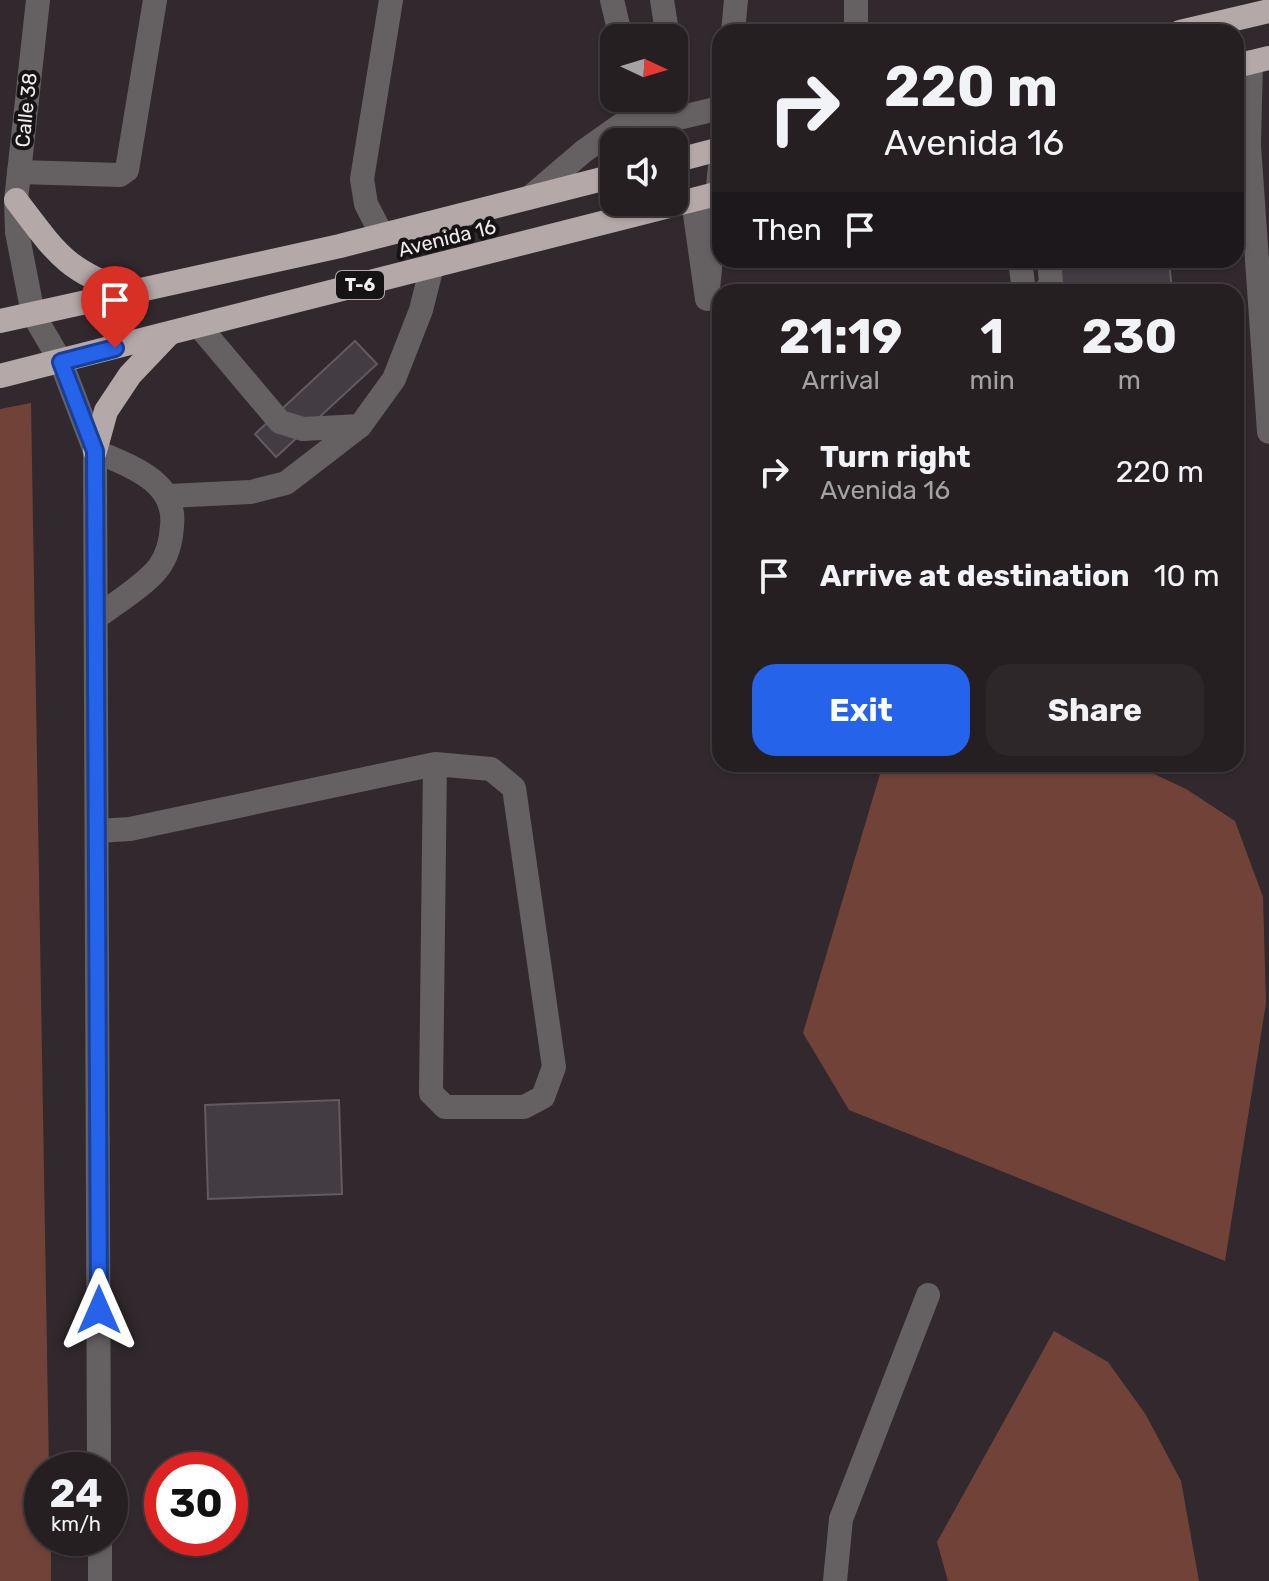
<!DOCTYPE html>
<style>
body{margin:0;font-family:Rubik,sans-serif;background:#2d272a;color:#f1f3f6;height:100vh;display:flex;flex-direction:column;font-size:30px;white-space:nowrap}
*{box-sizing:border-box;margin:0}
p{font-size:26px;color:#a3a2a5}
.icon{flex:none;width:44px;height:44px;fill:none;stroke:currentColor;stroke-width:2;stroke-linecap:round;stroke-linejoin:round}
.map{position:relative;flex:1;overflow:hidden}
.details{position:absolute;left:712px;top:284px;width:532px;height:488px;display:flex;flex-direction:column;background:#251f22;border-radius:24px;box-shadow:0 2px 6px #0004,0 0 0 2px #423d40}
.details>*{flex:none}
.hud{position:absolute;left:712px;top:24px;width:532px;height:244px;border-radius:24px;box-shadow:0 2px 6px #0004,0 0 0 2px #423d40;background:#251f22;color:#f1f3f6;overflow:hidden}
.needle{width:52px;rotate:94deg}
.fabs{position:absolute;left:600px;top:24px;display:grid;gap:16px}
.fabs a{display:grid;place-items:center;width:88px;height:88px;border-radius:16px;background:#251f22;box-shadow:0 2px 6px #0004,0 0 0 2px #423d40;font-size:40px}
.speed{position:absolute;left:24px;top:1452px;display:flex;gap:16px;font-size:40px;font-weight:700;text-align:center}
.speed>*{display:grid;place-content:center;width:104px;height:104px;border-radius:50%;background:#251f22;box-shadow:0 2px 6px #0004,0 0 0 2px #423d40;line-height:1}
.speed small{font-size:20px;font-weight:400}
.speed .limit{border:12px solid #d22;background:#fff;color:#111}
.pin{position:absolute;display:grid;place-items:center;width:68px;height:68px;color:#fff;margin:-82px -34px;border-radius:50% 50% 50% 0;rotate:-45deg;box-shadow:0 0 8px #0007}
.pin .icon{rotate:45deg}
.me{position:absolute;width:88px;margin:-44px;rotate:0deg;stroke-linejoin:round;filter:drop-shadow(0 0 6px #0008)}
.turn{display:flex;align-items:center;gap:28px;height:168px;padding:0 40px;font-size:36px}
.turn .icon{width:104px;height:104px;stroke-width:2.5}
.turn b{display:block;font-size:56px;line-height:68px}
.then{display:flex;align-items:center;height:76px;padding:0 40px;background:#0003;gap:16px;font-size:30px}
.eta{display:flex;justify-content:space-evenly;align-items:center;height:136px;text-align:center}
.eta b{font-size:48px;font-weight:700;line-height:56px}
.button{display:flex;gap:16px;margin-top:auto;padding:16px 40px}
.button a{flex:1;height:92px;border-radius:24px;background:#2563eb;color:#fff;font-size:32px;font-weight:700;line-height:92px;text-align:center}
.button a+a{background:#2d272a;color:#f1f3f6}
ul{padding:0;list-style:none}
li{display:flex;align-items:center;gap:24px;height:104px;padding:0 40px}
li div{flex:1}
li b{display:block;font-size:30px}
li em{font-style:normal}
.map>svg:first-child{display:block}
.green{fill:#714338}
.building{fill:#433d43;stroke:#615a62;stroke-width:2}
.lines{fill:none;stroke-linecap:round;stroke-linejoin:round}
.minor{stroke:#656061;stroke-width:24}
.highway{stroke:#b4a8a9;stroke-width:24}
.route-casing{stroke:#184099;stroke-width:20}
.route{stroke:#2563eb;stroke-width:14}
.labels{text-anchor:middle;stroke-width:8;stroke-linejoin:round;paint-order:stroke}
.shield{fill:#161315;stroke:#b0abae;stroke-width:2}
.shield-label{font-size:18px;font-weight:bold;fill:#f2ecef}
.street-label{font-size:20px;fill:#f2ecef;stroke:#161315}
</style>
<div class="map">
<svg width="1269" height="1581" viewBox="0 0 1269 1581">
<rect width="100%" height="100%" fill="#31292d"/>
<g class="green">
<polygon points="31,403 49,1470 42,1470 42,1538 51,1538 51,1581 0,1581 0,409"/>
<polygon points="883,764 1133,764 1186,789 1235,821 1263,897 1266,1003 1225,1261 849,1110 803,1033"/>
<polygon points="1054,1331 1108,1362 1146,1415 1181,1481 1199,1581 948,1581 937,1542"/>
</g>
<g class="building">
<polygon points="1055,260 1169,260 1172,292 1058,292"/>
<polygon points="355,341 377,364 276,457 255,434"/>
<polygon points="339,1100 342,1194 208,1199 205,1105"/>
</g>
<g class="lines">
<g class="minor">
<polyline points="38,0 16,200 17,232 33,314 61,362 95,451 99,1470"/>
<polyline points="612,0 621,38"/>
<polyline points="662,0 668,38"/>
<polyline points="856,0 856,32"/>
<polyline points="733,32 736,0"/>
<polyline points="1251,62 1249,145 1269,432"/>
<polyline points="673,98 678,118 720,108"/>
<polyline points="620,128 678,118"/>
<polyline points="19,172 120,175 127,170 155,0"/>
<polyline points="529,198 584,151 628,120 627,98"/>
<polyline points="693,200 707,299 720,166"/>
<polyline points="382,235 366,204 362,179 391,0"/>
<polyline points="1020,260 1024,292"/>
<polyline points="1045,292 1051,283 1049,260"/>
<polyline points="199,326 280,422 303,429 360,426"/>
<path d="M 95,451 C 130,466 177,481 172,526 C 171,541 168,555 159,567 C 147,584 114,604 96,618"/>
<polyline points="169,496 251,492 286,483 360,426 394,379 421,310 432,266"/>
<polyline points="97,831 130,829 435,764 491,769 514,788 554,1067 543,1097 524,1107 445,1107 431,1093 435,764"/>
<polyline points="100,1538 100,1581"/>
<polyline points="835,1581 841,1519 928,1295"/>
</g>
<g class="highway">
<polyline points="1180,32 1269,11"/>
<polyline points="1236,66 1269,58"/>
<polyline points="674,161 720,149"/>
<path d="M 16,200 C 55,251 65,271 129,292"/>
<polyline points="0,321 340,246 614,176"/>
<polyline points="0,376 720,193"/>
<polyline points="95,451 106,411 130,375 169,334"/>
</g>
</g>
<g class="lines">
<g class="route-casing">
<polyline id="route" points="99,1310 95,451 61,362 115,348"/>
</g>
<use href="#route" class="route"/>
</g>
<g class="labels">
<rect class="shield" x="336" y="271" width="48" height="28" rx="6"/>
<g class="shield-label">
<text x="360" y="291">T-6</text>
</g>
<g class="street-label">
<text transform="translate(26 110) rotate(-84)" y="7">Calle 38</text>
<text transform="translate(447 238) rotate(-14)" y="7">Avenida 16</text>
</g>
</g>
</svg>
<div class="fabs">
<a><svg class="needle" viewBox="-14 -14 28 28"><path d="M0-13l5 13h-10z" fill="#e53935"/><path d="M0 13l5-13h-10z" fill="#a3a2a5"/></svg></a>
<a><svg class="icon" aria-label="sound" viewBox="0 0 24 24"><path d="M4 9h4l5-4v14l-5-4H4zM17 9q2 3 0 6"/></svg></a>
</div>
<div class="speed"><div>24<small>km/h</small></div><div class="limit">30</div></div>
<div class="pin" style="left:115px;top:348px;background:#d93025"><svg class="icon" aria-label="arrive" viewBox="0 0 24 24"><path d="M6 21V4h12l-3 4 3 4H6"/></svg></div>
<svg class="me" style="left:99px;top:1310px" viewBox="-20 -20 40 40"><path d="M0-17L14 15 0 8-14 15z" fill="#2563eb" stroke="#fff" stroke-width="4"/></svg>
<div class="hud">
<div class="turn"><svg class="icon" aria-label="right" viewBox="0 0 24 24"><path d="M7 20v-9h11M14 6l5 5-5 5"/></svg><div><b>220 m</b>Avenida 16</div></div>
<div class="then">Then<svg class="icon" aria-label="arrive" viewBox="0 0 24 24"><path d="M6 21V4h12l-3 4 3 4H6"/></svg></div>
</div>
<section class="details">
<div class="eta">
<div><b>21:19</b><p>Arrival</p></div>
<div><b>1</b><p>min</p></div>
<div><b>230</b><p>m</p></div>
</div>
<ul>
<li><svg class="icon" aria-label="right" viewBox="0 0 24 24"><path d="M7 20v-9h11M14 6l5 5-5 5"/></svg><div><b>Turn right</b><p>Avenida 16</p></div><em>220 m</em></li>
<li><svg class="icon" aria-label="arrive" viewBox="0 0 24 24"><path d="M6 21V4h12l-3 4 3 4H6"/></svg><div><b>Arrive at destination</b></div><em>10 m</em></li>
</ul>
<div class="button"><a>Exit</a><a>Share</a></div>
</section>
</div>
